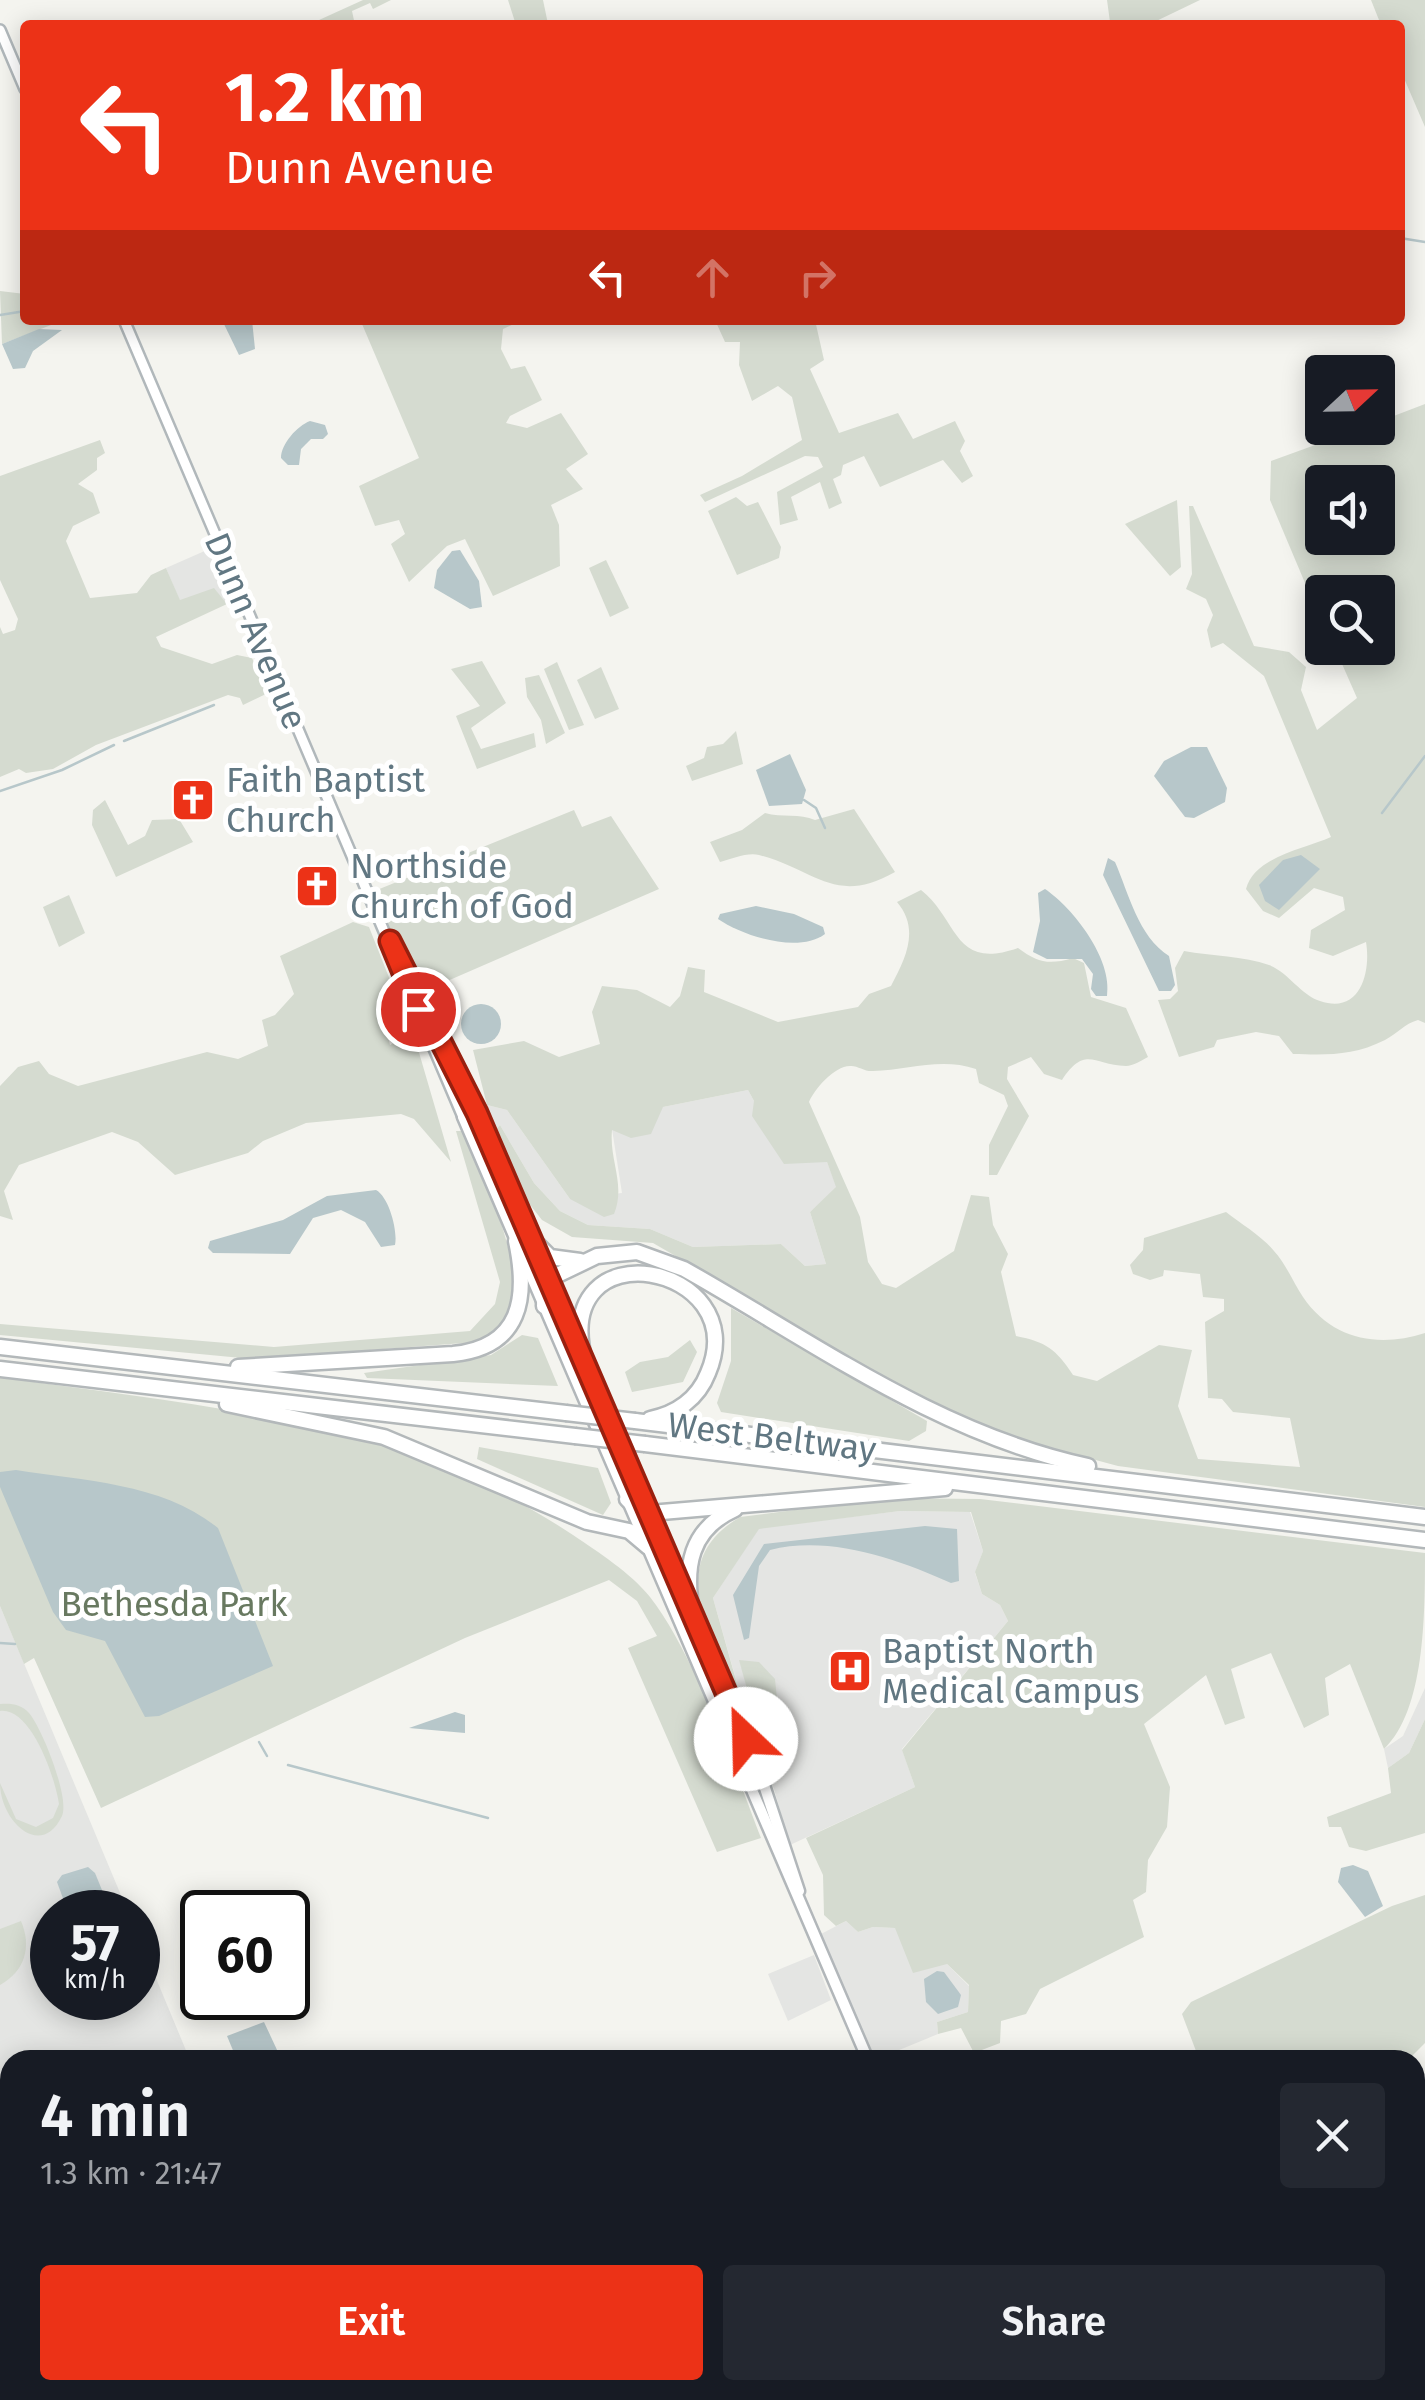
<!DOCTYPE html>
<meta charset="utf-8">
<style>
body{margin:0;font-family:"Fira Sans",sans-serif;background:#242831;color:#f1f3f6;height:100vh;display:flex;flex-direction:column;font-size:38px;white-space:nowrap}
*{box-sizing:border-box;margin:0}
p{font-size:32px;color:#9ea1a6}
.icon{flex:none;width:55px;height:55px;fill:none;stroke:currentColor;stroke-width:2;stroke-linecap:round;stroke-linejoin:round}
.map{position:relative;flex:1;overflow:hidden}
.side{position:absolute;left:0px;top:2050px;width:1425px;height:350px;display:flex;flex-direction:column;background:#171b24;border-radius:30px 30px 0 0;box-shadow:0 5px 25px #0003}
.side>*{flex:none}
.top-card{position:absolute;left:20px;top:20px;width:1385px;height:305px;border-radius:10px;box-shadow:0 5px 25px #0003;background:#ec3217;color:#fff;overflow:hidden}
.needle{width:65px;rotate:68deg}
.buttons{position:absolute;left:1305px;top:355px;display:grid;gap:20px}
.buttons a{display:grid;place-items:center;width:90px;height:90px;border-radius:10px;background:#171b24;box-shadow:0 5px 25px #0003;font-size:50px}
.speed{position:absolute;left:30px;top:1890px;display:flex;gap:20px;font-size:50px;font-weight:700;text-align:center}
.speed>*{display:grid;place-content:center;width:130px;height:130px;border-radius:50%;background:#171b24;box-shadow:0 5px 25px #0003;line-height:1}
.speed small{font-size:25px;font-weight:400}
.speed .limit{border:5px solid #111;border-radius:15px;background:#fff;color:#111}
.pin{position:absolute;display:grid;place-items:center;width:85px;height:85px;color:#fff;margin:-42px;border:5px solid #fff;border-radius:50%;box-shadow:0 2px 10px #0007}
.me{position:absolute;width:110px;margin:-55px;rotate:336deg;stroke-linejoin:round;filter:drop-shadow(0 0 8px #0008)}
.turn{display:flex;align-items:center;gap:35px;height:210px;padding:0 40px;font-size:45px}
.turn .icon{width:130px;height:130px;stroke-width:2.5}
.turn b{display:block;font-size:70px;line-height:85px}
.lanes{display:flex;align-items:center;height:95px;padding:0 40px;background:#0003;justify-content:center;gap:50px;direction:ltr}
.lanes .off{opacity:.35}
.round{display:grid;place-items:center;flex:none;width:105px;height:105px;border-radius:10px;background:#242831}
.overview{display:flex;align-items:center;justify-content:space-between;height:170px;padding:0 40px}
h1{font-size:60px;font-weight:600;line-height:75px}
.button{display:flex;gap:20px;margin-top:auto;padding:20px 40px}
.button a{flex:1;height:115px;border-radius:10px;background:#ec3217;color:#fff;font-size:40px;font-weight:600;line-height:115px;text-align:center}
.button a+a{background:#242831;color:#f1f3f6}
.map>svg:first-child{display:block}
.built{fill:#e4e5e3}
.green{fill:#d5dbd0;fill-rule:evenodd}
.water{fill:#b7c7ca}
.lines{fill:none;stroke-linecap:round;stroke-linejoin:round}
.stream{stroke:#b7c7ca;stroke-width:2.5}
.secondary-casing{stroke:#b1b8bb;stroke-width:14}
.primary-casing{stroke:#b2b7ba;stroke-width:15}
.highway-casing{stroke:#b3b8ba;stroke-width:19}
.secondary{stroke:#fff;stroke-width:9}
.primary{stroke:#fff;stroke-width:10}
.highway{stroke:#fff;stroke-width:14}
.highway-bridge-casing{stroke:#b3b8ba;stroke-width:19;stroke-linecap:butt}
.highway-bridge{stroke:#fff;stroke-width:14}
.route-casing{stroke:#99200f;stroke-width:25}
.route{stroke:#ec3217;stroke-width:18}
.labels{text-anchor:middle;stroke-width:10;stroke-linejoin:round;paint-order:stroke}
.street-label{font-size:35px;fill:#617782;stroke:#fff}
.poi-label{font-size:35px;fill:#617782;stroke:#fff;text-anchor:start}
.park-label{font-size:35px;fill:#687960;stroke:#fff}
</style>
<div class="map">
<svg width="1425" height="2400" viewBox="0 0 1425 2400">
<rect width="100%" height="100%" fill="#f4f4ef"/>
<g class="built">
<polygon points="216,546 238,600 227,604 214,589 180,601 166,568"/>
<polygon points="748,1090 754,1101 827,1162 837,1188 810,1212 826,1264 805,1266 781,1244 693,1247 650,1229 588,1225 560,1211 534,1183 500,1125 495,1130 487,1105 507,1110 570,1199 622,1193 612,1129 663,1107"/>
<polygon points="900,1511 970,1512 983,1551 975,1573 982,1594 1000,1605 1008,1621 902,1749 915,1787 790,1845 774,1789 735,1702 741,1697 713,1598 759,1528"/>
<polygon points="0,1606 128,1912 52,1912 52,1998 138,1998 138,1935 190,2060 10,2060 10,2379 0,2355"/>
<polygon points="1425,1688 1425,1719 1409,1753 1388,1768 1384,1749 1403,1736"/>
<polygon points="846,1921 858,1932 873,1927 895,1928 947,1964 969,1986 968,2012 937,2022 938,2034 875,2060 821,1934"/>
<polygon points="814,1955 831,2000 788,2021 768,1974"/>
<polygon points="15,2390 229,2390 225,2400 19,2400"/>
<polygon points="872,2390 1000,2390 1004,2400 876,2400"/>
</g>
<g class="green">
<polygon points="363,0 391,0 373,9 370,3 352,11 355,25 308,25"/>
<polygon points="508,0 543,0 548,24 516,25"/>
<polygon points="1107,0 1200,0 1148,25 1106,25 1110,22"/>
<polygon points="1371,0 1425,0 1425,127 1400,69 1400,25 1381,25"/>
<polygon points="0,291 25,294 25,320 64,320 2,344"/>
<polygon points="366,320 522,320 503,329 501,349 511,369 525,366 542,400 510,416 506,423 527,428 561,413 588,454 566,469 583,489 551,505 559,525 560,566 493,596 465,539 447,546 409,582 391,544 405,534 399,520 375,526 359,486 419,458 362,324"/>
<polygon points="715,320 815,320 824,360 810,369 839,433 898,413 913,439 955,421 965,441 960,451 973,476 962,483 943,460 880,487 864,456 843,465 841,475 833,479 842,503 829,509 820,482 791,497 798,520 780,525 777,492 823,467 818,457 805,456 705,502 700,495 742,476 802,440 792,397 778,386 752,401 739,365 740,342 725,342"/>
<path d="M 1425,404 L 1425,1023 L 1418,1020 C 1404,1024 1398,1033 1385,1040 C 1353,1056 1327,1055 1293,1054 L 1279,1036 L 1256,1032 L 1217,1040 L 1214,1047 L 1179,1057 L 1158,1000 L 1170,999 L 1178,991 L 1175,968 L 1184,951 C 1211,956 1244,956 1269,965 C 1288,972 1301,995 1320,1001 C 1361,1015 1371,971 1366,942 L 1333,956 L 1309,948 L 1311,930 L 1345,910 L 1343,897 L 1314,888 L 1279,918 L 1263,911 L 1246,889 C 1255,856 1305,849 1331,837 L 1264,676 L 1223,643 L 1211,648 L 1207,630 L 1213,615 L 1206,599 L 1186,589 L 1192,574 L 1189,506 L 1193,506 L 1254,646 L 1289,652 L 1306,667 L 1301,690 L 1317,730 L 1357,698 L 1335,648 L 1378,648 L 1378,592 L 1322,592 L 1322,612 L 1316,609 L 1270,500 L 1271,461 L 1362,428 L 1378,428 L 1378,422 ZM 1322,482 L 1378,482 L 1378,538 L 1322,538 Z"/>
<polygon points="100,440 105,453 97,458 97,470 78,484 93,493 100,513 73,526 66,541 90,598 137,593 151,575 166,568 180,600 214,588 227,604 156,637 161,647 212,664 237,655 252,658 268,693 243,705 240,698 228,695 96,745 53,769 26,773 19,769 0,777 0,627 3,634 15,630 18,619 0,580 0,476"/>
<polygon points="736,497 747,506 758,502 781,547 779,558 737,575 708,511"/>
<polygon points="1177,500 1181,567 1170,576 1125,524"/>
<polygon points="606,560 629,608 610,617 589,568"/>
<polygon points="482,661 506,703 471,728 481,749 534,733 536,747 477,769 456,716 480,706 451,669"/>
<polygon points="557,662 584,725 569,730 544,669"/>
<polygon points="601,667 619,709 595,719 577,680"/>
<polygon points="539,675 565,733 546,744 541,720 527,697 525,678"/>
<polygon points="736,731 743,764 692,781 686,766 704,758 707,747 723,744"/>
<polygon points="105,800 128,845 145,836 152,820 179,819 193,842 116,877 92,825 93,810"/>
<path d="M 854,809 L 895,872 C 835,906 816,870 759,855 C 748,852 731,859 720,862 L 710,842 L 742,830 L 765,813 C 782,818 800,813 815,820 Z"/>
<polygon points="574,810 582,827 611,816 659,889 422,992 372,892"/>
<path d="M 921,890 C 959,920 953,971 1018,948 C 1038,963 1049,965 1073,958 L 1084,963 L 1091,997 L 1126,1008 L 1148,1057 C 1142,1060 1133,1066 1126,1066 C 1094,1066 1086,1044 1062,1080 L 1044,1074 L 1031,1057 L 1008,1067 L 1007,1079 L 1029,1116 L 997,1175 L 989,1175 L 989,1145 L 1008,1106 L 1004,1095 L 979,1083 L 976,1069 C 941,1057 908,1070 873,1071 C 865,1072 857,1065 850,1066 C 834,1066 814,1090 809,1102 L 860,1217 L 868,1262 L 882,1284 L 896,1288 L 954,1251 L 971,1195 L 989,1197 L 993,1225 L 1008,1254 L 1001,1272 L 1016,1336 C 1046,1342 1056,1349 1073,1375 L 1097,1381 L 1159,1345 L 1192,1350 L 1178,1406 L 1198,1459 L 1300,1467 L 1290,1418 L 1233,1412 L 1222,1399 L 1208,1398 L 1205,1322 L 1224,1311 L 1224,1299 L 1203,1297 L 1200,1274 L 1164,1270 L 1163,1276 L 1150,1280 L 1133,1274 L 1130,1265 L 1143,1250 L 1144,1238 L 1226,1212 C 1241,1224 1262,1236 1274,1251 C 1286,1264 1293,1282 1303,1297 C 1332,1340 1379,1348 1425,1333 L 1425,1507 L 1118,1466 L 1017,1439 L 923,1399 L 653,1243 L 572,1237 L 542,1220 L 524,1197 L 495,1130 L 500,1125 L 534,1183 L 560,1211 L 588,1225 L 650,1229 L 693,1247 L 781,1244 L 805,1266 L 826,1264 L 810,1212 L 836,1187 L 827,1162 L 784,1164 L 752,1116 L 754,1101 L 748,1090 L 663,1107 L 651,1134 L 631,1138 L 612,1130 C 609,1161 626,1184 614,1214 L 604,1217 L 570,1199 L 507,1110 L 487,1105 L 473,1050 L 524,1041 L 559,1057 L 600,1044 L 592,1012 L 602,986 L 637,990 L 670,1007 L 680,996 L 688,967 L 705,970 L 704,992 L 778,1022 L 858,1007 L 869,994 L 891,986 C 906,958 920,929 897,902 Z"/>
<polygon points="69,895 85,933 59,947 43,907"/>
<polygon points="353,922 369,927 396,995 381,1008 390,1045 413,1032 451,1162 414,1119 401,1114 306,1123 263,1141 248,1153 175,1175 138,1142 112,1132 19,1165 4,1191 13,1220 0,1216 0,1086 18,1067 39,1061 49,1074 78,1086 207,1052 238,1059 268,1046 262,1020 275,1015 294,994 280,956"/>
<path d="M 456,1131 L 462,1131 C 482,1179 536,1275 502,1323 C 497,1331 484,1337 477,1342 L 252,1359 L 0,1335 L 0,1324 L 274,1347 L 470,1331 L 495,1304 L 500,1282 Z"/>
<polygon points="731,1308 927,1421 926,1431 909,1441 721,1412 717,1403 731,1361"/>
<polygon points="522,1335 538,1338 558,1386 367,1378 364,1373 491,1355"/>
<polygon points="690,1340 697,1352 683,1382 632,1392 625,1372 640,1362 668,1357"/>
<path d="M 0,1377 C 203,1407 397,1418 573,1535 C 598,1552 631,1573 650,1597 C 695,1655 734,1768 761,1838 L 717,1852 L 628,1648 L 657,1636 L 637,1601 L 609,1580 L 465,1638 L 101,1808 L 34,1658 L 24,1664 L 0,1606 Z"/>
<polygon points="479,1447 598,1468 611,1503 603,1515 477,1459"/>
<path d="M 886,1498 L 980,1499 L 1425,1553 C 1425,1615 1425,1710 1384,1749 L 1350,1664 L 1325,1678 L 1329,1715 L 1304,1728 L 1271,1653 L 1231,1669 L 1245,1718 L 1225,1725 L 1206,1675 L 1144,1724 L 1170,1787 L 1167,1827 L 1148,1860 L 1146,1892 L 1133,1900 L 1144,1937 L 1040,1989 L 1026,2014 L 1001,2021 L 1000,2043 L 974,2053 L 961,2028 L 938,2034 L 937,2022 L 968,2012 L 969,1985 L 947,1964 L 913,1973 L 895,1928 L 873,1927 L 858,1932 L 846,1921 L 836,1926 L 824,1915 L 823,1875 L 806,1838 L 915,1787 L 902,1750 L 1008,1621 L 1000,1605 L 982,1594 L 975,1572 L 983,1551 L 971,1512 L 900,1511 L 759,1529 L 713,1598 L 741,1698 L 738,1700 C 712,1635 662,1563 740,1517 Z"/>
<polygon points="739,1660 759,1662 775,1679 778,1710 754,1714"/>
<path d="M 0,1704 C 11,1703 21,1704 29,1713 C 42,1728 70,1798 62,1816 C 41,1860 0,1821 0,1783 L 16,1819 L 36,1827 L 53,1818 L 59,1804 C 55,1777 31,1707 0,1711 Z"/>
<polygon points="1425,1719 1425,1833 1366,1851 1349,1847 1341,1827 1329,1827 1327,1817 1391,1793 1388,1768 1409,1753"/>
<polygon points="1425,1895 1425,2043 1408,2060 1176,2060 1196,2051 1182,2014 1191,2002 1392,1906"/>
<path d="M 21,1921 C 32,1947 25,1971 0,1985 L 0,1929 Z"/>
<polygon points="251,2390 332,2390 336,2400 246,2400"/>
<polygon points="1067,2390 1248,2390 1252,2400 1077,2400 1075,2396 1045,2400"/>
</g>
<g class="water">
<polygon points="222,320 252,320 255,349 239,355"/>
<polygon points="39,329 62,330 33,351 25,368 13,369 2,344"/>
<path d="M 310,421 L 325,425 L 328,434 L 323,439 L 311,439 L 301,449 L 299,465 L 288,465 L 281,458 C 281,444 297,426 310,421 Z"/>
<polygon points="460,550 479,581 482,607 470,609 434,588 437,570 452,551"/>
<polygon points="1191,747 1207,747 1227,788 1225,802 1194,818 1185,817 1154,776 1164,761"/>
<polygon points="790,754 806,790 802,804 769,806 756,770"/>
<polygon points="1301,855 1320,869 1279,910 1265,901 1259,885 1283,860"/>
<path d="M 1108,858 L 1115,862 C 1129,894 1138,936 1169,956 L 1175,985 L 1171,991 L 1159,991 L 1103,875 Z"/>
<path d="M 1045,889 C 1073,908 1113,959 1107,996 L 1096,996 L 1091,989 L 1093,974 L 1082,959 L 1047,959 L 1033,952 L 1040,921 L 1038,893 Z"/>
<path d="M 756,906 L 794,914 L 823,927 L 825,934 C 798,954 743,936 718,919 L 720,914 Z"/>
<circle cx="481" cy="1024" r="20"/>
<path d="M 376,1190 C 389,1197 398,1231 395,1245 L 381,1247 L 365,1222 L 341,1210 L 313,1218 L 290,1254 L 213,1253 L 208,1248 L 210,1241 L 283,1220 L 327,1196 Z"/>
<path d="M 16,1470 C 84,1481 163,1483 218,1528 L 273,1666 L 159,1716 L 145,1717 L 105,1641 L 66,1630 L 53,1612 L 0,1487 L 0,1472 Z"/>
<path d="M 925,1526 L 957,1529 L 959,1581 L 951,1583 C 897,1559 830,1535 770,1550 L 759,1566 L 749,1638 L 744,1640 L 733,1595 L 764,1544 Z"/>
<polygon points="455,1712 465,1715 465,1733 409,1728"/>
<polygon points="1353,1865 1368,1871 1383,1906 1365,1917 1338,1882 1341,1868"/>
<polygon points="88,1867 95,1873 111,1912 68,1912 57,1882 62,1875"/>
<polygon points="937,1971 944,1972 961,1995 958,2007 938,2014 926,2002 924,1979"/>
<polygon points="264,2022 278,2052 257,2060 237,2060 227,2036"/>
</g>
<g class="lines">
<g class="stream">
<polyline points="1400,238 1425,242"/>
<polyline points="0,315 25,311"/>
<polyline points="124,741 214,705"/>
<polyline points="0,791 62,770 114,745"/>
<polyline points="804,800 816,808 825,828"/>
<polyline points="1382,813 1425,756"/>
<polyline points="0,1643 15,1644"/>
<polyline points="259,1742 267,1756"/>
<polyline points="288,1765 488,1818"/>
<polyline points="301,2400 307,2390"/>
</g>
<g class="secondary-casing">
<g id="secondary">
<polyline points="0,30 25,89"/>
<polyline points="124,320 463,1117 473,1118 486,1134"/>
<polyline points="414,987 481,1121"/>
</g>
</g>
<g class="primary-casing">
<g id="primary">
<polyline points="463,1117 868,2060"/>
<polyline points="486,1134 761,1776 799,1891"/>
<polyline points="1008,2390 1012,2400"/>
</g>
</g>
<g class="highway-casing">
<g id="highway">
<polyline points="532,1239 550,1257 580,1261"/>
<path d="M 544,1306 L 545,1281 L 597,1256 L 637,1252 L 684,1269 C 815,1343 939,1434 1088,1466"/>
<polyline points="0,1347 566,1413"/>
<path d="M 585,1362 C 548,1224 755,1263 708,1373 C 698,1399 676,1414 650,1419"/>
<path d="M 238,1367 L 453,1354 C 522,1347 528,1297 516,1241"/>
<polyline points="0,1369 575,1436"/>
<polyline points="227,1404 384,1437 587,1522 629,1531 648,1547"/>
<polyline points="635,1421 1425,1517"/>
<polyline points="645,1444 1425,1540"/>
<polyline points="627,1499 639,1511 650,1513 945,1488"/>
<path d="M 692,1612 C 684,1567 690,1529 735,1509"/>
</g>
</g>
<use href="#secondary" class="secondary"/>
<use href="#primary" class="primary"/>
<use href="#highway" class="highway"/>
<g class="highway-bridge-casing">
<g id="highway-bridge">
<polyline points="566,1413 635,1421"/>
<polyline points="575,1436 645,1444"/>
</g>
</g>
<use href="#highway-bridge" class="highway-bridge"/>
</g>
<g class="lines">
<g class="route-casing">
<polyline id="route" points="418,1009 390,941 477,1113 746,1739"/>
</g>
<use href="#route" class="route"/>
</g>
<defs>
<g id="church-square" transform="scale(2.25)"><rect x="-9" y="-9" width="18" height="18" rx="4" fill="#ec3217" stroke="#fff"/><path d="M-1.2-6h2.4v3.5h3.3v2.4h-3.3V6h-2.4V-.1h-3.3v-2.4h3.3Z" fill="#fff"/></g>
<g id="hospital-square" transform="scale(2.25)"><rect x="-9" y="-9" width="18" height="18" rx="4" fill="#ec3217" stroke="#fff"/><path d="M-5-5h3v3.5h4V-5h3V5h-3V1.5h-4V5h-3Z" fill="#fff"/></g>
</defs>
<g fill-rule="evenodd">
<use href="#church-square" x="193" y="800"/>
<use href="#church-square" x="317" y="886"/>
<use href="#hospital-square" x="850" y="1671"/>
</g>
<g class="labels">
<g class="street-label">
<text transform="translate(256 631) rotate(67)" y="12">Dunn Avenue</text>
<text transform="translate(772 1437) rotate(7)" y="12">West Beltway</text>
</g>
<g class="poi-label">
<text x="226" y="792">Faith Baptist<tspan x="226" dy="40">Church</tspan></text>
<text x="350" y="878">Northside<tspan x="350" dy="40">Church of God</tspan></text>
<text x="882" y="1663">Baptist North<tspan x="882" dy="40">Medical Campus</tspan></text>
</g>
<g class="park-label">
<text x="174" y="1616">Bethesda Park</text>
</g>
</g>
</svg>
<div class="buttons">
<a><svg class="needle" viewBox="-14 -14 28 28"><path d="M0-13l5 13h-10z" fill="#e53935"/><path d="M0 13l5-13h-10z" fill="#9ea1a6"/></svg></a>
<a><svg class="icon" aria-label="sound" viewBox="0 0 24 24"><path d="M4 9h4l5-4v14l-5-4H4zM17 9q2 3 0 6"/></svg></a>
<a><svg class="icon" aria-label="search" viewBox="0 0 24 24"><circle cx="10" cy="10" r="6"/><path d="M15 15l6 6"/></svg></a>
</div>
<div class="speed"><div>57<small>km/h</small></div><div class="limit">60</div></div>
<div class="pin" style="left:418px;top:1009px;background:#d93025"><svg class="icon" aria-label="arrive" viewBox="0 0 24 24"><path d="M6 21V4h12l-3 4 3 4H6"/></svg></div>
<svg class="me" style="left:746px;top:1739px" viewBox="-20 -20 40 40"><circle r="19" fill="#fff"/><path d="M0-13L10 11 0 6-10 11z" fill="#ec3217"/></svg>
<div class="top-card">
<div class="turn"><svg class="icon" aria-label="left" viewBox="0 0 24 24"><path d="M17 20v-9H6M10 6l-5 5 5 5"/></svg><div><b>1.2 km</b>Dunn Avenue</div></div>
<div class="lanes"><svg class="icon" aria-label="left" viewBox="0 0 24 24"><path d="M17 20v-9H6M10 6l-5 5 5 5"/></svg><svg class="icon off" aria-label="ahead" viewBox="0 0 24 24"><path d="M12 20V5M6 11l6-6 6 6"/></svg><svg class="icon off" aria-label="right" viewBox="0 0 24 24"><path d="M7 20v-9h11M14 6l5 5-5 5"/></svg></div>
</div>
<section class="side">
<div class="overview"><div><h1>4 min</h1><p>1.3 km · 21:47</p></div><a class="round"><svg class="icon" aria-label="close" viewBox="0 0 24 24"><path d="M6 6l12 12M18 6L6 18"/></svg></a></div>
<div class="button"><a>Exit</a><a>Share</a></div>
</section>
</div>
